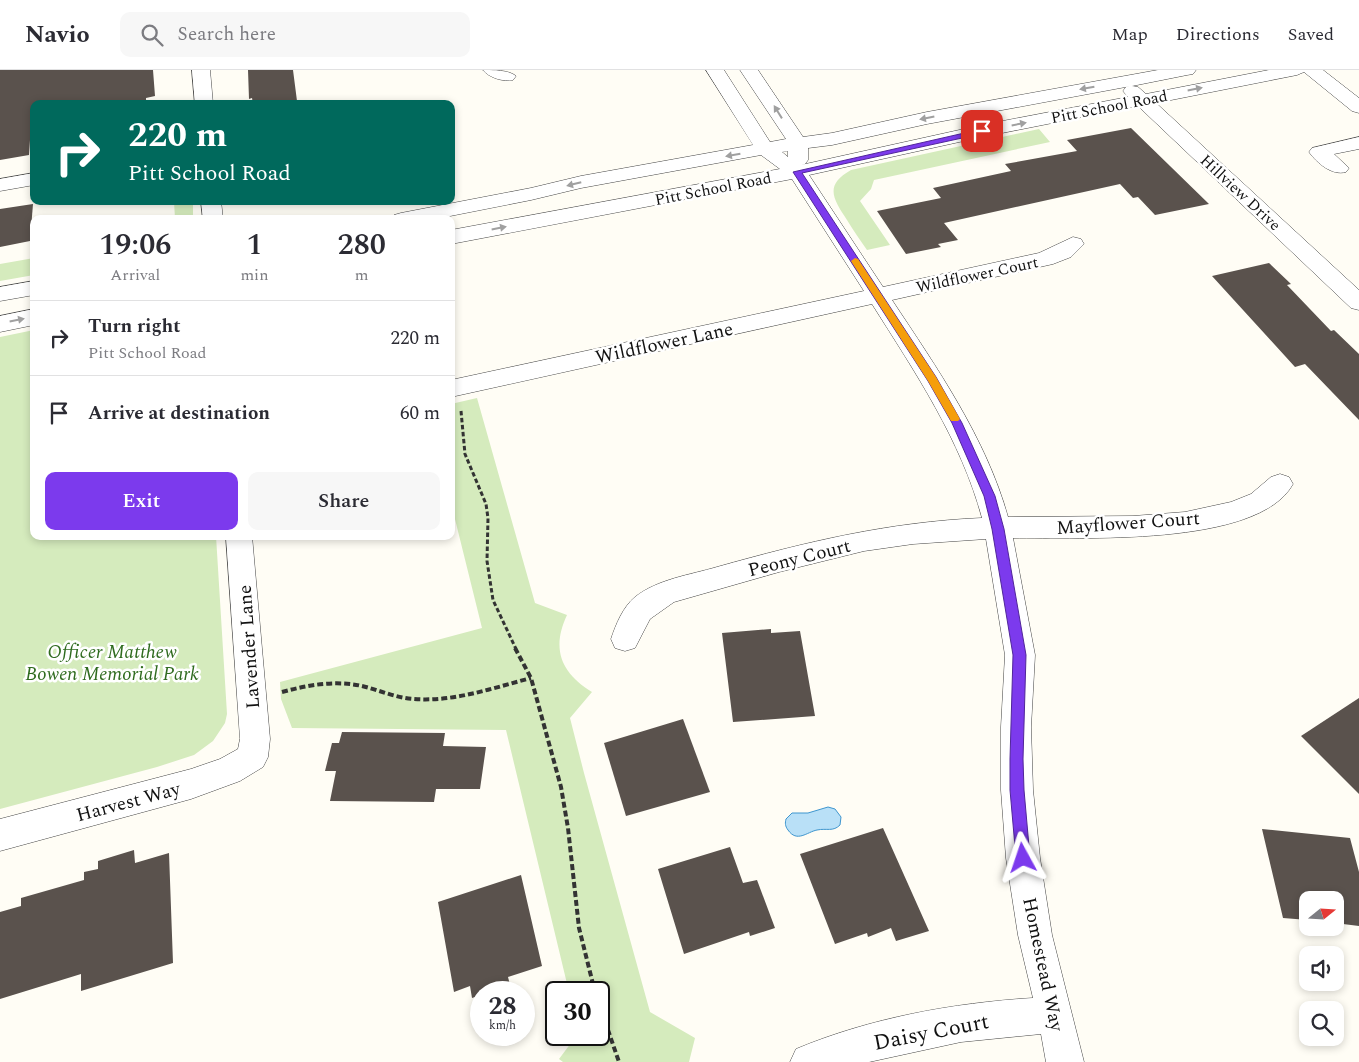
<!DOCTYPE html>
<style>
body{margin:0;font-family:Spectral,serif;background:#f7f7f7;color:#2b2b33;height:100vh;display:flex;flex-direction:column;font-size:19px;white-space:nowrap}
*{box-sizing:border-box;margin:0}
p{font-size:16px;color:#7c7c81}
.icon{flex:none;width:28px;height:28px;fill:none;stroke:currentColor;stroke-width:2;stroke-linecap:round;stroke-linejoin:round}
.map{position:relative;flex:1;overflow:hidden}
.sheet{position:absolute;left:30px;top:145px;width:425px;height:325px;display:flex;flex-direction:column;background:#fff;border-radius:10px;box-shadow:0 2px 8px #0003}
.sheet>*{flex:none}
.top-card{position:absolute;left:30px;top:30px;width:425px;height:105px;border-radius:10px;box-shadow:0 2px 8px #0003;background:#00695c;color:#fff;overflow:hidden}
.needle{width:32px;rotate:72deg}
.tools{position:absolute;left:1299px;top:821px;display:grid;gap:10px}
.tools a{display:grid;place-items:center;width:45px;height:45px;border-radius:10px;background:#fff;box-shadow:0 2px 8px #0003;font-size:25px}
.speed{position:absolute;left:470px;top:911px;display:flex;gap:10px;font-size:25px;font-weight:700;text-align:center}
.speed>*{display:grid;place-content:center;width:65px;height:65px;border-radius:50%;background:#fff;box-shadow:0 2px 8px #0003;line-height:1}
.speed small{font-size:12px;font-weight:400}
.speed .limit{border:2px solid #111;border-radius:8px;background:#fff;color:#111}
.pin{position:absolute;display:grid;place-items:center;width:42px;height:42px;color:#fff;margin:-21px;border-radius:10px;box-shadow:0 2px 8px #0006}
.me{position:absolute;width:55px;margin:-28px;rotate:355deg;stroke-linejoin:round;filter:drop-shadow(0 0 4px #0008)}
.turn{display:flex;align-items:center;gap:18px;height:105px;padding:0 15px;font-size:22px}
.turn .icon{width:65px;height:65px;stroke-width:2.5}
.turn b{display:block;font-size:35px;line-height:42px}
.eta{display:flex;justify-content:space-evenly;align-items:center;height:85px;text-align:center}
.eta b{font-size:30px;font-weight:600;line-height:35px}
.primary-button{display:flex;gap:10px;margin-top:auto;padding:10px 15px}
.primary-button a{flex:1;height:58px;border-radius:10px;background:#7c3aed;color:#fff;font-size:20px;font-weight:600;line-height:58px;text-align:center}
.primary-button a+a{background:#f7f7f7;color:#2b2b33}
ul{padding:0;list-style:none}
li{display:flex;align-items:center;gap:15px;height:75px;padding:0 15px;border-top:1px solid #e1e1e2}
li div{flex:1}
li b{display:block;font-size:19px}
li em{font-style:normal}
header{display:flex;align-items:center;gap:30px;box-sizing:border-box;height:70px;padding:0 25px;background:#fff;border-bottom:1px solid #e1e1e2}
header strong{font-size:24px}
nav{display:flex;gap:28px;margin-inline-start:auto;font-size:18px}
.search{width:350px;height:45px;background:#f7f7f7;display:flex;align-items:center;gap:12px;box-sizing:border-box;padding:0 18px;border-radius:10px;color:#7c7c81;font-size:19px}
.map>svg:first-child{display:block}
.green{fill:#d5ebbd}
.water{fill:#b9e0f7;stroke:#3f96cf}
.building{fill:#5a524d}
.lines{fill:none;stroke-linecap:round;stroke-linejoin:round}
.minor-casing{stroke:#444;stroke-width:1}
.path-far1{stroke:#333;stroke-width:3;stroke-dasharray:4.5 2.5;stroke-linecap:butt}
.path{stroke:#333;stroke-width:4;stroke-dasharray:6 3;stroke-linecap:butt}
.minor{fill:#fff;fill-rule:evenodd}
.oneway{fill:#a0a0a0}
.route{fill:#7c3aed;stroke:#51269a}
.slow{fill:#f59e0b}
.labels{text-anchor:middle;stroke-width:5;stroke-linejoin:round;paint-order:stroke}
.far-street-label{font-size:16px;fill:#111;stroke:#fff}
.street-label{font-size:19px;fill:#111;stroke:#fff}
.park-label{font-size:19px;font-style:italic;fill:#2f6b1f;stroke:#fff}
.near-street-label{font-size:22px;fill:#111;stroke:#fff}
</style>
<header>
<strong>Navio</strong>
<div class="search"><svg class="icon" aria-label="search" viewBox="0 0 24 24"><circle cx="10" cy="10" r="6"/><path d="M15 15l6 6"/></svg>Search here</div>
<nav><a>Map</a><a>Directions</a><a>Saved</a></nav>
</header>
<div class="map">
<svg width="1359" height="992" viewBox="0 0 1359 992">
<rect width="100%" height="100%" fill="#fffdf5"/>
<g class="green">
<path d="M 1039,59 L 1050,72 L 874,110 L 871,119 L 860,131 L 890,175 L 867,180 C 860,170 853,160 847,150 C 833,129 824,115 851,100 Z"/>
<polygon points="174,131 193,131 193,149 175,149"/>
<polygon points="34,188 34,205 0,211 0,194"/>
<polygon points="34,260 34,466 216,466 227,644 225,653 213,671 194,685 157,697 0,739 0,267"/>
<path d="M 477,328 L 535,533 L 567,545 C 551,579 561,603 592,622 L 570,648 L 584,703 L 650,942 L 695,968 L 689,992 L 563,992 L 559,989 L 577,965 L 599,965 L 599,922 L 569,922 L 506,660 L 292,658 L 281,629 L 280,612 L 482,558 L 451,433 L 451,334 Z"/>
</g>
<path class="water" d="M 828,737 L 835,739 L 841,747 L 840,755 C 833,762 827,758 817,760 C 807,762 797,773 788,760 C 785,756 785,753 786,749 L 792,743 L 808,743 Z"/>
<g class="building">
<polygon points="0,0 153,0 155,26 146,28 146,34 34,34 34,55 31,55 29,85 0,90"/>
<polygon points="248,0 293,0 297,31 281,34 253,34 252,28 249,29"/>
<polygon points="1131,58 1209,134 1155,145 1138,127 1133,128 1120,114 944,153 958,170 938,174 941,177 906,184 877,141 941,128 933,118 1011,101 1005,94 1077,81 1067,70"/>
<polygon points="33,134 30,171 0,177 0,139"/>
<polygon points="1269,193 1291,214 1287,215 1331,261 1334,260 1359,284 1359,350 1305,294 1295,297 1212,206"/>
<polygon points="771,559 771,563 800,561 815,646 733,652 722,563"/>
<polygon points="1359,628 1359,724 1301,666"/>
<polygon points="683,649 710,722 626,746 604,673"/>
<polygon points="342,662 445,663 443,676 486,677 480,719 436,719 434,732 330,731 336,701 325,701 332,673 339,673"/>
<polygon points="883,758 929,861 896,871 891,858 868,867 867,863 835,874 800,784"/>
<polygon points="1262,759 1350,768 1359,802 1359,856 1335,853 1335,830 1308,830 1308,850 1283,848"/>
<polygon points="730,777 743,813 757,810 775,858 750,866 749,862 684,884 658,799"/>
<polygon points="134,780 135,793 169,783 173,893 81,921 81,904 0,929 0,842 21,836 21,828 84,810 84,802 98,799 98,791"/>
<polygon points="521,805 542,896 508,907 510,915 490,922 481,922 481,925 472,928 470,916 454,922 438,832"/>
</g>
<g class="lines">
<g class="minor-casing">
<g id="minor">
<polygon points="192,0 210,0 213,34 195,34"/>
<path d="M 483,0 C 493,0 509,0 516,6 L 513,10 C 504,12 489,8 483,0 Z"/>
<path d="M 706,0 L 724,0 L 770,72 L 786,69 L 740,0 L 758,0 L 803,67 L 832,63 L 927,42 L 1158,0 L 1196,0 L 1193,4 L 1187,5 L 1132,16 L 1138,17 L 1146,24 L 1269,0 L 1323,0 L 1359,28 L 1359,43 L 1352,41 L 1304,2 L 1297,5 L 1156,33 L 1359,220 L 1359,240 L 1351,238 L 1138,36 L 982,67 L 809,105 L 883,217 L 1039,183 L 1073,167 L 1081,169 L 1084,174 L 1071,187 L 1053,194 L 892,230 C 937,298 986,368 1008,447 L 1133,446 L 1185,442 L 1231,432 L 1251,424 L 1271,407 L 1280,404 L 1289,407 L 1293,414 C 1258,478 1078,467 1013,468 L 1035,585 L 1031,657 L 1033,720 L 1040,788 L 1052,865 L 1084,992 L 1046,992 L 1041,964 L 961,972 L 869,992 L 790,992 L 796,979 C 870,948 953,933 1033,928 L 1018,865 L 1006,788 L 1001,720 L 1001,657 L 1005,585 L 986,469 L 913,474 L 864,481 L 779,502 L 674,532 L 650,549 L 635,578 L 625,581 L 615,578 L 611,569 C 616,554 623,537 635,527 C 658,509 690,505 717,497 C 806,472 889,452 982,448 C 961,370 915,302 872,234 L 451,327 L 451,310 L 864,221 L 792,109 L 451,174 L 451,160 L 780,99 L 761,85 L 581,118 L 531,130 L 435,149 L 391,149 L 394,145 L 401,143 L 531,118 L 581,106 L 753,75 ZM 1131,16 L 1126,17 L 1123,21 L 1128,27 L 982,55 L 801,95 L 805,94 L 808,90 L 808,78 L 832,75 L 927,54 ZM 788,81 L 788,87 L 782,82 Z"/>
<path d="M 1359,67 L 1359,79 L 1334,84 L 1349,98 L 1346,102 C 1332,106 1317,93 1309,82 L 1312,78 Z"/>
<polygon points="34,103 34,115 0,121 0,109"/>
<polygon points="201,131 221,131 223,149 203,149"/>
<polygon points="34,211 34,225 0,231 0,217"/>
<polygon points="34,239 34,255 0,262 0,246"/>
<polygon points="226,466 252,466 270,669 268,687 263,697 240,711 191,729 0,781 0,749 191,699 220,689 238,679 240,669"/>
</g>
</g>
<polyline class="path-far1" points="461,341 465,384 486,434 488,448 487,491 493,530 516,579"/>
<g class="path">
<polyline points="515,578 531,608 561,717 568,758 579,858 595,922"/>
<path d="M 282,622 C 308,615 335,610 362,616 C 379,620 396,628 414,629 C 454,632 493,618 531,608"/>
<polyline points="599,934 619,992"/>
</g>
<use href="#minor" class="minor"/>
</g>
<defs><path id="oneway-solid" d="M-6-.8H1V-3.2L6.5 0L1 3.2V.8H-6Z" transform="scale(1.25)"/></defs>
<g class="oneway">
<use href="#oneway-solid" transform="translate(1087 18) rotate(170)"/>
<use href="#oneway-solid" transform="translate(1195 19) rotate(-11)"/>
<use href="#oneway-solid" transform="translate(778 42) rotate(-122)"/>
<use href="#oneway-solid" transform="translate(927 48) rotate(169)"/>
<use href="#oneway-solid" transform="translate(1019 54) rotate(-11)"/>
<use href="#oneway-solid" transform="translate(733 85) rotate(170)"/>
<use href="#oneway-solid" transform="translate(574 114) rotate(166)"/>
<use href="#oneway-solid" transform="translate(499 158) rotate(-11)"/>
<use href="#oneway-solid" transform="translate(17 250) rotate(-11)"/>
</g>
<polygon class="route" points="982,59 985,59 985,63 802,103 936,307 962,353 995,426 1004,459 1026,585 1023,689 1024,720 1030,788 1028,792 1023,794 1018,792 1016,788 1010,720 1010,689 1013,585 992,459 984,426 952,353 928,311 793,102"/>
<polygon class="slow" points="855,188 858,189 936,307 960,349 958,351 951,351 928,311 851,191"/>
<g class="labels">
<g class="far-street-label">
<text transform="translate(1109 36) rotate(-11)" y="6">Pitt School Road</text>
<text transform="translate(713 118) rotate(-11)" y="6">Pitt School Road</text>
<text transform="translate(1241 122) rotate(43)" y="6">Hillview Drive</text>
<text transform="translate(977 204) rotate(-12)" y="6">Wildflower Court</text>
</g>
<g class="street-label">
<text transform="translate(664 272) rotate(-12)" y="7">Wildflower Lane</text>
<text transform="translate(1128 452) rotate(-4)" y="7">Mayflower Court</text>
<text transform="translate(799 487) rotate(-14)" y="7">Peony Court</text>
<text transform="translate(248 577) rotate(-94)" y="7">Lavender Lane</text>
<text transform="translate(128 731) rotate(-15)" y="7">Harvest Way</text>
<text transform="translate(1044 894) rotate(78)" y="7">Homestead Way</text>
</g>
<g class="park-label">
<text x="112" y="588">Officer Matthew<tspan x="112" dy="22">Bowen Memorial Park</tspan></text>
</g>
<g class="near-street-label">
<text transform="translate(931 961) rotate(-11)" y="8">Daisy Court</text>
</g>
</g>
</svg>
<div class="tools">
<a><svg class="needle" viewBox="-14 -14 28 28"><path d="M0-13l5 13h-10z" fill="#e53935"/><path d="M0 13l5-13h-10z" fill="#7c7c81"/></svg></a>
<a><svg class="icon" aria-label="sound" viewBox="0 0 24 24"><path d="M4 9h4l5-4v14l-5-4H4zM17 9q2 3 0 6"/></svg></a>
<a><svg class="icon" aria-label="search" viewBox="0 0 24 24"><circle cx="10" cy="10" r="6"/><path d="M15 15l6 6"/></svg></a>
</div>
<div class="speed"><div>28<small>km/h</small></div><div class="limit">30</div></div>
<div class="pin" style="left:982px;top:61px;background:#d93025"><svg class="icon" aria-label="arrive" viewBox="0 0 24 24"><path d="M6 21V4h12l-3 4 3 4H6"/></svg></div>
<svg class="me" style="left:1023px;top:788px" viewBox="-20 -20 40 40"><path d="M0-17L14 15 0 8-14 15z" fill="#7c3aed" stroke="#fff" stroke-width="4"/></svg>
<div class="top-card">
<div class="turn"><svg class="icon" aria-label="right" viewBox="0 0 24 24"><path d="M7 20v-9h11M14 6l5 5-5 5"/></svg><div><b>220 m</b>Pitt School Road</div></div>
</div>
<section class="sheet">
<div class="eta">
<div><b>19:06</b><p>Arrival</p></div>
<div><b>1</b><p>min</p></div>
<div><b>280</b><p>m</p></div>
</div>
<ul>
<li><svg class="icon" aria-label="right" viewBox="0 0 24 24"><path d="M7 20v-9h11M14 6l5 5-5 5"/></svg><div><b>Turn right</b><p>Pitt School Road</p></div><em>220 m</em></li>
<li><svg class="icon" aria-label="arrive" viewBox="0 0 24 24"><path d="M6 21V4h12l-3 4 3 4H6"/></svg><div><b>Arrive at destination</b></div><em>60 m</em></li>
</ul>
<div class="primary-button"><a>Exit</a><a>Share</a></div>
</section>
</div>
